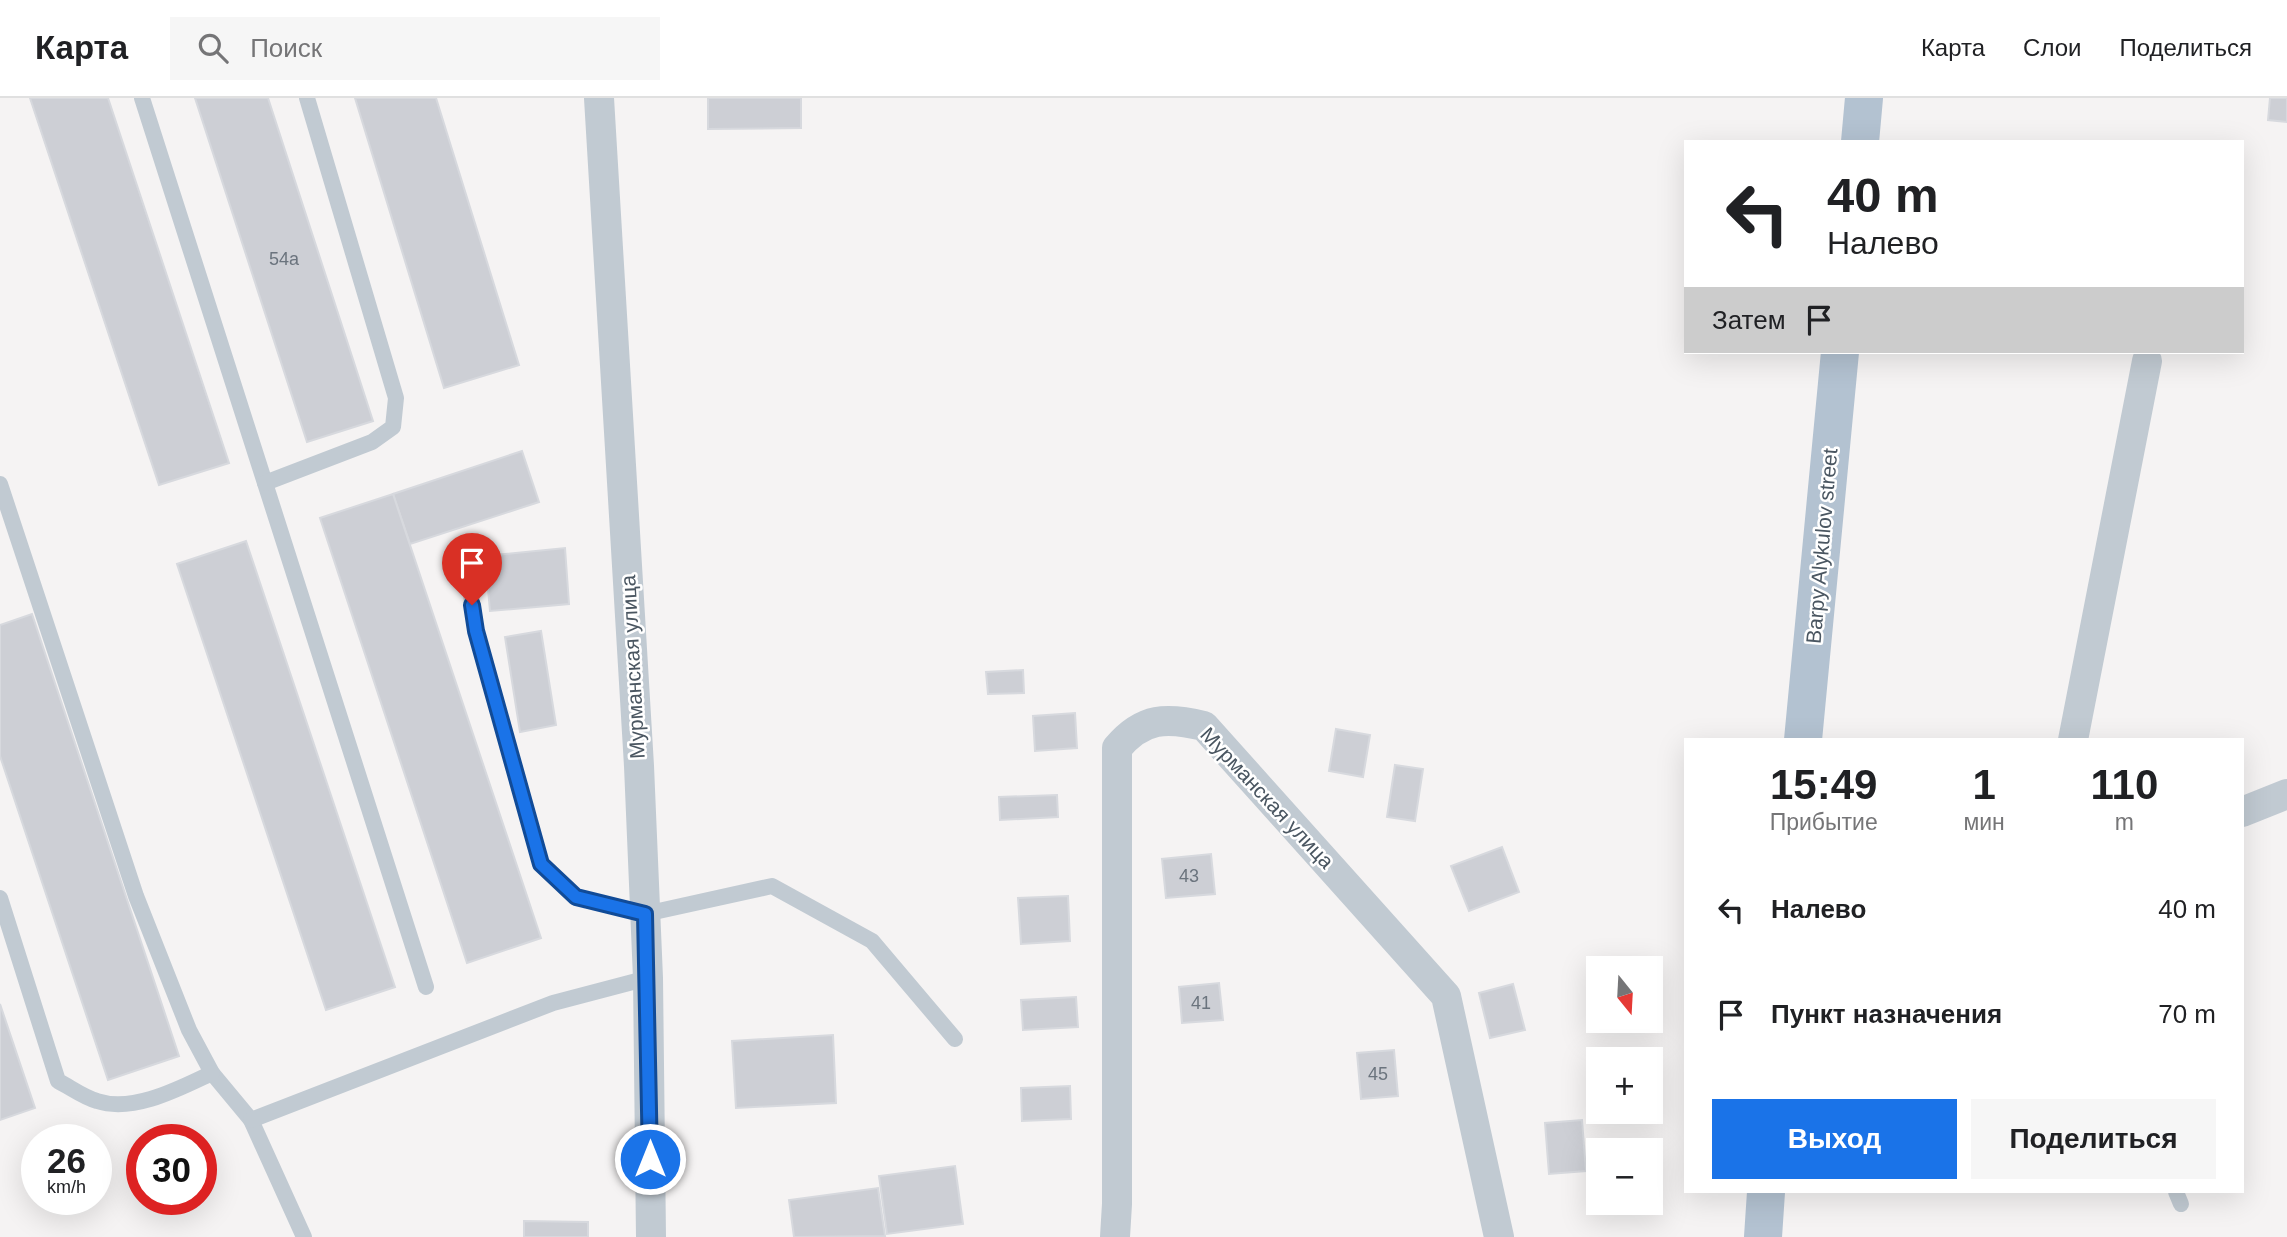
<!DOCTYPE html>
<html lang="ru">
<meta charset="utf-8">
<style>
body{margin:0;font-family:Helvetica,sans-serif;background:#f6f6f6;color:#202124;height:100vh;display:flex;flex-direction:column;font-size:26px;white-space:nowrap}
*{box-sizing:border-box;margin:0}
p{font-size:23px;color:#757577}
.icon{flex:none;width:38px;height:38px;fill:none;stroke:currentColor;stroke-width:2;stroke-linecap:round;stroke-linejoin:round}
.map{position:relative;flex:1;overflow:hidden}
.panel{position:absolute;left:1684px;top:640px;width:560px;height:455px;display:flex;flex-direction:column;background:#fff;border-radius:0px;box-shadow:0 7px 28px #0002}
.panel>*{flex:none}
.banner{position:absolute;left:1684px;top:42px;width:560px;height:214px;border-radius:0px;box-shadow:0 7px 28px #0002;background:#fff;color:#202124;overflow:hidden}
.needle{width:46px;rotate:162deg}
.fabs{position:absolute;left:1586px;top:858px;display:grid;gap:14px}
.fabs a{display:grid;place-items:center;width:77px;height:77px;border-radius:0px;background:#fff;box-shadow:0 7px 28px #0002;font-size:35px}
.speed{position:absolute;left:21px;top:1026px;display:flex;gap:14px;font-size:35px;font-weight:700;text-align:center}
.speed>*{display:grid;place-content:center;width:91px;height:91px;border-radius:50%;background:#fff;box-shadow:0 7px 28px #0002;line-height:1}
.speed small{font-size:18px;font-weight:400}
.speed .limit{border:10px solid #d22;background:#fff;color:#111}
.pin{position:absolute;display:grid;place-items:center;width:60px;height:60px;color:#fff;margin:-72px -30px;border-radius:50% 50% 50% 0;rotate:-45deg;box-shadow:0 0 7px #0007}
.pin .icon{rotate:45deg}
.me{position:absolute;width:77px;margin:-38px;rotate:0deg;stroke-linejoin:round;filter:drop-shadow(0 0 5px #0008)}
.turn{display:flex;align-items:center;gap:24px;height:147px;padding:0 28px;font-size:32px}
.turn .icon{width:91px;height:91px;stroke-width:2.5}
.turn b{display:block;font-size:49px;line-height:60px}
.then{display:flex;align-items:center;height:66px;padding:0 28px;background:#0003;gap:14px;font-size:26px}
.eta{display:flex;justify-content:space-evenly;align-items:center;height:119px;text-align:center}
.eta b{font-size:42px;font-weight:700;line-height:49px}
.action{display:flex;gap:14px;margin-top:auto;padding:14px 28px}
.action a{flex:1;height:80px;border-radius:0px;background:#1a73e8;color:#fff;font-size:28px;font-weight:700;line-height:80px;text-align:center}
.action a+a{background:#f6f6f6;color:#202124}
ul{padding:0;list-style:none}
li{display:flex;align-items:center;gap:21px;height:105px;padding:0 28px}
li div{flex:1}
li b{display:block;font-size:26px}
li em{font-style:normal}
header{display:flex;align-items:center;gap:42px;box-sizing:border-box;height:98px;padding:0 35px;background:#fff;border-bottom:2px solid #e0e0e0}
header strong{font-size:33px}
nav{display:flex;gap:38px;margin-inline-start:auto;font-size:24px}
.search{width:490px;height:63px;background:#f6f6f6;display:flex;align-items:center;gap:18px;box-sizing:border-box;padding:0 24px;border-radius:0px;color:#757577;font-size:26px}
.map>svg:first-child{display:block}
.building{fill:#cdcfd5;stroke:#d7d9de;stroke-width:2}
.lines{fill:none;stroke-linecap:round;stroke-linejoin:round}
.lane{stroke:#c1cad2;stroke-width:16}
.street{stroke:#c1cad2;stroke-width:30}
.primary{stroke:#b3c2d1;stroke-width:38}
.route-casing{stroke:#114b97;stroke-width:18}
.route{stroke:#1a73e8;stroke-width:12}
.labels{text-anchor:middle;stroke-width:5;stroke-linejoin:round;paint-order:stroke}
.number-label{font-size:18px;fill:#6b747e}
.street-label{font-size:21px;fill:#4a5661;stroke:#fff}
</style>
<header>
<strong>Карта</strong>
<div class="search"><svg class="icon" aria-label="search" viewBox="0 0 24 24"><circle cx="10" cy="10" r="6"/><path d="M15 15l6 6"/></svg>Поиск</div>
<nav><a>Карта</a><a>Слои</a><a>Поделиться</a></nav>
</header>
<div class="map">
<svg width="2287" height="1139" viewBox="0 0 2287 1139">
<rect width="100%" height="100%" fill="#f5f3f3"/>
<g class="building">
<polygon points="30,0 108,0 229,365 159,387"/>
<polygon points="195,0 268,0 373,323 307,344"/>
<polygon points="355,0 436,0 519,267 444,290"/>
<polygon points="708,0 801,0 801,30 708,31"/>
<polygon points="2270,0 2287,0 2287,24 2268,22"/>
<polygon points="522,353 539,404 410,446 393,396"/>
<polygon points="393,396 541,840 467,865 320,420"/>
<polygon points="246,443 395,889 326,912 177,466"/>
<polygon points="565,450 569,506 490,513 485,458"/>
<polygon points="32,516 179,958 108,982 0,658 0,527"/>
<polygon points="541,533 556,627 520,634 505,539"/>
<polygon points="1023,572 1024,595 988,596 986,574"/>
<polygon points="1075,615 1077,650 1035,653 1033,618"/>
<polygon points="1336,631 1370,637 1363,679 1329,673"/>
<polygon points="1395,667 1423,671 1415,723 1387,719"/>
<polygon points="1057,697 1058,719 1000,722 999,699"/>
<polygon points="1502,749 1519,794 1469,813 1451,768"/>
<polygon points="1211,756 1215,796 1166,800 1162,761"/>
<polygon points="1068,798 1070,843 1021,846 1018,800"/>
<polygon points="1219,885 1223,922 1182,925 1179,889"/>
<polygon points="1513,886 1525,932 1490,940 1479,895"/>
<polygon points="1076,899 1078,929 1023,932 1021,902"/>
<polygon points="0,906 35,1010 0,1022"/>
<polygon points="833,937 836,1005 736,1010 732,943"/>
<polygon points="1394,952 1398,998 1361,1001 1357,955"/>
<polygon points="1070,988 1071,1021 1022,1023 1021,990"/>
<polygon points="1582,1022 1586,1073 1549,1076 1545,1025"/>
<polygon points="955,1068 963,1126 887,1136 879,1078"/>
<polygon points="878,1090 885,1138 794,1139 789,1102"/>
<polygon points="524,1123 588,1124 588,1139 524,1139"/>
</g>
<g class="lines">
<g class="lane">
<polyline points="142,0 426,889"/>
<polyline points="265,385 372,344 393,329 396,300 307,0"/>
<polyline points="0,386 136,798 189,932 212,975 251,1022 304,1139"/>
<polyline points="469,482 476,533 541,766 576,799 645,816 772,788 872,843 955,941"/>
<path d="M 0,800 L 58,983 C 70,989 83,999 97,1003 C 134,1015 180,990 212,975"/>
<polyline points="251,1022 553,905 648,880"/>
<polyline points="2176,1094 2181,1106"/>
</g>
<g class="street">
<polyline points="599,0 639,668 648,880 651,1139"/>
<polyline points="2073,642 2147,263"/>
<polyline points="2242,714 2287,696"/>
<path d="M 1115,1139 L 1117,1106 L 1117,650 C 1143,619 1167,619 1204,628 L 1446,898 L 1499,1139"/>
</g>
<g class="primary">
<polyline points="1860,44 1864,0"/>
<polyline points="1803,642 1840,254"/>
<polyline points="1763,1139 1766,1094"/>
</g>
</g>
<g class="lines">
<g class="route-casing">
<polyline id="route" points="472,507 476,533 541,766 576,799 645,816 650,1061"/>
</g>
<use href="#route" class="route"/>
</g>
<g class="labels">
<g class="number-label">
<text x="284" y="167">54a</text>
<text x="1189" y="784">43</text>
<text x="1201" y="911">41</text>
<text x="1378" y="982">45</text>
</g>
<g class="street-label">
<text transform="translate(1822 448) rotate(-85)" y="7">Barpy Alykulov street</text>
<text transform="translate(633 569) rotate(-93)" y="7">Мурманская улица</text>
<text transform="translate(1267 700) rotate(47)" y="7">Мурманская улица</text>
</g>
</g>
</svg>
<div class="fabs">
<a><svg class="needle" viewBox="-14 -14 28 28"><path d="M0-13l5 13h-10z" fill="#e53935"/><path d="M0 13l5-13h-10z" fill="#757577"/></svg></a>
<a>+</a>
<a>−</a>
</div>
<div class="speed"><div>26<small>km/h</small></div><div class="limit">30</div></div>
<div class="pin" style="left:472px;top:507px;background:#d93025"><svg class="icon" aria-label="arrive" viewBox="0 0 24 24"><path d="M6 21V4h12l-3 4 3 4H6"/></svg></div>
<svg class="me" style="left:650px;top:1061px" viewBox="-20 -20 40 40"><circle r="17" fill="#1a73e8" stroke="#fff" stroke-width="3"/><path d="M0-11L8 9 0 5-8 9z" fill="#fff"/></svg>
<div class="banner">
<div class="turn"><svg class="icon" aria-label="left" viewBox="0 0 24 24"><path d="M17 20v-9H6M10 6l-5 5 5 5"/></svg><div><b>40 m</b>Налево</div></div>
<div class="then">Затем<svg class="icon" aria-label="arrive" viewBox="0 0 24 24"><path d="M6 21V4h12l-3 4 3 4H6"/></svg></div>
</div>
<section class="panel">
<div class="eta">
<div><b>15:49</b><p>Прибытие</p></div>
<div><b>1</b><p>мин</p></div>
<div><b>110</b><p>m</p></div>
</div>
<ul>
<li><svg class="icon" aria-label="left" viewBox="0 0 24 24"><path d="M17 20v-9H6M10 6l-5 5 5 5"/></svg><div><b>Налево</b></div><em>40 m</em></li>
<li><svg class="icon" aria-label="arrive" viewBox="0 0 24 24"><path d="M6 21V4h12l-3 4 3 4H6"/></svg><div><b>Пункт назначения</b></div><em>70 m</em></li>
</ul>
<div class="action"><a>Выход</a><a>Поделиться</a></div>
</section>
</div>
